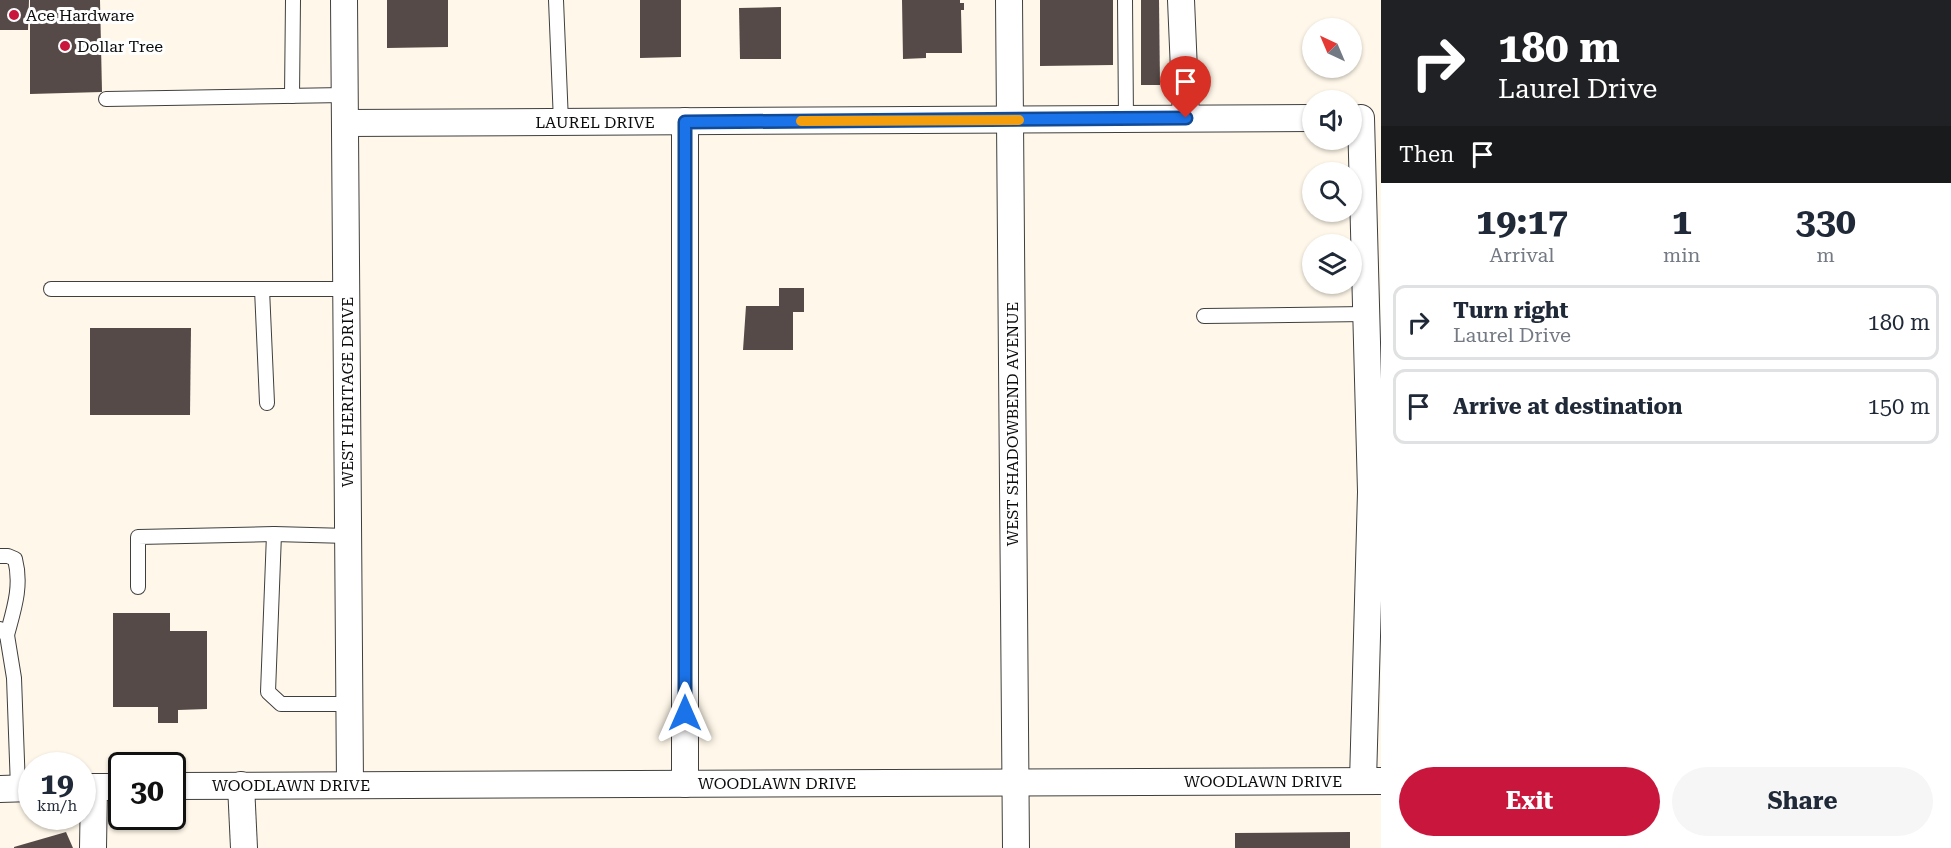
<!DOCTYPE html>
<style>
body{margin:0;font-family:"Roboto Serif",serif;background:#f6f6f7;color:#1f2937;height:100vh;display:flex;flex-direction:column;font-size:22px;white-space:nowrap}
*{box-sizing:border-box;margin:0}
p{font-size:20px;color:#747a83}
.icon{flex:none;width:33px;height:33px;fill:none;stroke:currentColor;stroke-width:2;stroke-linecap:round;stroke-linejoin:round}
.map{position:relative;flex:1;overflow:hidden}
.drawer{display:flex;flex-direction:column;background:#fff;width:570px}
.drawer>*{flex:none}
.banner{background:#202124;color:#fff;overflow:hidden}
.needle{width:39px;rotate:316deg}
.buttons{position:absolute;left:1302px;top:18px;display:grid;gap:12px}
.buttons a{display:grid;place-items:center;width:60px;height:60px;border-radius:50%;background:#fff;box-shadow:0 2px 4px #0004;font-size:30px}
.speed{position:absolute;left:18px;top:752px;display:flex;gap:12px;font-size:30px;font-weight:700;text-align:center}
.speed>*{display:grid;place-content:center;width:78px;height:78px;border-radius:50%;background:#fff;box-shadow:0 2px 4px #0004;line-height:1}
.speed small{font-size:15px;font-weight:400}
.speed .limit{border:3px solid #111;border-radius:9px;background:#fff;color:#111}
.pin{position:absolute;display:grid;place-items:center;width:51px;height:51px;color:#fff;margin:-62px -26px;border-radius:50% 50% 50% 0;rotate:-45deg;box-shadow:0 0 6px #0007}
.pin .icon{rotate:45deg}
.me{position:absolute;width:66px;margin:-33px;rotate:0deg;stroke-linejoin:round;filter:drop-shadow(0 0 4px #0008)}
.turn{display:flex;align-items:center;gap:21px;height:126px;padding:0 18px;font-size:27px}
.turn .icon{width:78px;height:78px;stroke-width:2.5}
.turn b{display:block;font-size:42px;line-height:51px}
.then{display:flex;align-items:center;height:57px;padding:0 18px;background:#0003;gap:12px;font-size:22px}
.eta{display:flex;justify-content:space-evenly;align-items:center;height:102px;text-align:center}
.eta b{font-size:36px;font-weight:700;line-height:42px}
.cta{display:flex;gap:12px;margin-top:auto;padding:12px 18px}
.cta a{flex:1;height:69px;border-radius:36px;background:#c9163c;color:#fff;font-size:24px;font-weight:700;line-height:69px;text-align:center}
.cta a+a{background:#f6f6f7;color:#1f2937}
ul{padding:0;list-style:none}
li{display:flex;align-items:center;gap:18px;height:75px;margin:0 12px 9px;padding:0 6px;border:3px solid #e0e1e3;border-radius:12px}
li div{flex:1}
li b{display:block;font-size:22px}
li em{font-style:normal}
main{display:flex;flex:1;min-height:0}
.map>svg:first-child{display:block}
.building{fill:#554a47}
.lines{fill:none;stroke-linecap:round;stroke-linejoin:round}
.service-casing{stroke:#3f3f3f;stroke-width:16}
.minor-casing{stroke:#3f3f3f;stroke-width:28}
.service{stroke:#fff;stroke-width:14}
.minor{stroke:#fff;stroke-width:26}
.route-casing{stroke:#114b97;stroke-width:15}
.route{stroke:#1a73e8;stroke-width:10}
.slow{stroke:#f59e0b;stroke-width:10}
.poi-dot{fill:#c9163c;stroke:#fff;stroke-width:2}
.labels{text-anchor:middle;stroke-width:6;stroke-linejoin:round;paint-order:stroke}
.poi-label{font-size:16px;fill:#0c0c0c;stroke:#fff;text-anchor:start}
.street-label{font-size:16px;fill:#0c0c0c;stroke:#fff}
</style>
<main>
<div class="map">
<svg width="1381" height="848" viewBox="0 0 1381 848">
<rect width="100%" height="100%" fill="#fff8ea"/>
<g class="building">
<polygon points="0,0 29,0 28,30 0,30"/>
<polygon points="30,0 100,0 102,92 30,94"/>
<polygon points="387,0 448,0 448,47 387,48"/>
<polygon points="640,0 681,0 681,57 640,58"/>
<polygon points="902,0 960,0 960,3 964,3 964,10 961,10 962,53 926,53 926,58 903,59"/>
<polygon points="1040,0 1113,0 1113,65 1040,66"/>
<polygon points="1141,0 1159,0 1160,85 1141,85"/>
<polygon points="781,7 781,59 740,59 739,8"/>
<polygon points="779,288 804,288 804,312 793,312 793,350 743,350 746,306 779,306"/>
<polygon points="90,328 191,328 190,415 90,415"/>
<polygon points="113,613 170,613 170,631 207,631 207,709 178,710 178,723 158,723 158,707 113,707"/>
<polygon points="66,832 73,848 14,848 14,847"/>
<polygon points="1350,832 1350,848 1235,848 1235,833"/>
</g>
<g class="lines">
<g class="service-casing">
<g id="service">
<polyline points="556,0 561,122"/>
<polyline points="1125,0 1126,119"/>
<polyline points="292,96 293,0"/>
<polyline points="106,99 344,95"/>
<polyline points="51,289 346,289"/>
<polyline points="262,289 267,403"/>
<polyline points="1204,316 1366,314"/>
<polyline points="348,536 274,534 268,692 281,704 349,704"/>
<path d="M 0,556 L 8,556 L 15,559 C 22,586 14,609 7,635"/>
<polyline points="138,587 138,537 274,534"/>
<polyline points="0,629 7,635 14,678 18,788"/>
</g>
</g>
<g class="minor-casing">
<g id="minor">
<polyline points="344,0 350,785"/>
<polyline points="1009,0 1016,848"/>
<polyline points="1181,0 1186,118"/>
<polyline points="1361,118 1371,492 1363,781"/>
<polyline points="685,121 685,784"/>
<polyline points="345,123 1312,118"/>
<polyline points="241,785 244,848"/>
<polyline points="172,786 1381,781"/>
<polyline points="82,787 122,787"/>
<polyline points="0,789 32,788"/>
<polyline points="93,848 94,787"/>
</g>
</g>
<use href="#service" class="service"/>
<use href="#minor" class="minor"/>
</g>
<g class="lines">
<g class="route-casing">
<polyline id="route" points="685,713 685,122 1186,118"/>
</g>
<use href="#route" class="route"/>
<polyline class="slow" points="801,121 1019,120"/>
</g>
<g class="poi-dot">
<circle cx="14" cy="15" r="6"/>
<circle cx="65" cy="46" r="6"/>
</g>
<g class="labels">
<g class="poi-label">
<text x="26" y="21">Ace Hardware</text>
<text x="77" y="52">Dollar Tree</text>
</g>
<g class="street-label">
<text x="595" y="128">LAUREL DRIVE</text>
<text transform="translate(347 392) rotate(-90)" y="6">WEST HERITAGE DRIVE</text>
<text transform="translate(1012 424) rotate(-90)" y="6">WEST SHADOWBEND AVENUE</text>
<text x="1263" y="787">WOODLAWN DRIVE</text>
<text x="777" y="789">WOODLAWN DRIVE</text>
<text x="291" y="791">WOODLAWN DRIVE</text>
</g>
</g>
</svg>
<div class="buttons">
<a><svg class="needle" viewBox="-14 -14 28 28"><path d="M0-13l5 13h-10z" fill="#e53935"/><path d="M0 13l5-13h-10z" fill="#747a83"/></svg></a>
<a><svg class="icon" aria-label="sound" viewBox="0 0 24 24"><path d="M4 9h4l5-4v14l-5-4H4zM17 9q2 3 0 6"/></svg></a>
<a><svg class="icon" aria-label="search" viewBox="0 0 24 24"><circle cx="10" cy="10" r="6"/><path d="M15 15l6 6"/></svg></a>
<a><svg class="icon" aria-label="layers" viewBox="0 0 24 24"><path d="M12 4l9 5-9 5-9-5zM3 14l9 5 9-5"/></svg></a>
</div>
<div class="speed"><div>19<small>km/h</small></div><div class="limit">30</div></div>
<div class="pin" style="left:1186px;top:118px;background:#d93025"><svg class="icon" aria-label="arrive" viewBox="0 0 24 24"><path d="M6 21V4h12l-3 4 3 4H6"/></svg></div>
<svg class="me" style="left:685px;top:713px" viewBox="-20 -20 40 40"><path d="M0-17L14 15 0 8-14 15z" fill="#1a73e8" stroke="#fff" stroke-width="4"/></svg>
</div>
<section class="drawer">
<div class="banner">
<div class="turn"><svg class="icon" aria-label="right" viewBox="0 0 24 24"><path d="M7 20v-9h11M14 6l5 5-5 5"/></svg><div><b>180 m</b>Laurel Drive</div></div>
<div class="then">Then<svg class="icon" aria-label="arrive" viewBox="0 0 24 24"><path d="M6 21V4h12l-3 4 3 4H6"/></svg></div>
</div>
<div class="eta">
<div><b>19:17</b><p>Arrival</p></div>
<div><b>1</b><p>min</p></div>
<div><b>330</b><p>m</p></div>
</div>
<ul>
<li><svg class="icon" aria-label="right" viewBox="0 0 24 24"><path d="M7 20v-9h11M14 6l5 5-5 5"/></svg><div><b>Turn right</b><p>Laurel Drive</p></div><em>180 m</em></li>
<li><svg class="icon" aria-label="arrive" viewBox="0 0 24 24"><path d="M6 21V4h12l-3 4 3 4H6"/></svg><div><b>Arrive at destination</b></div><em>150 m</em></li>
</ul>
<div class="cta"><a>Exit</a><a>Share</a></div>
</section>
</main>
